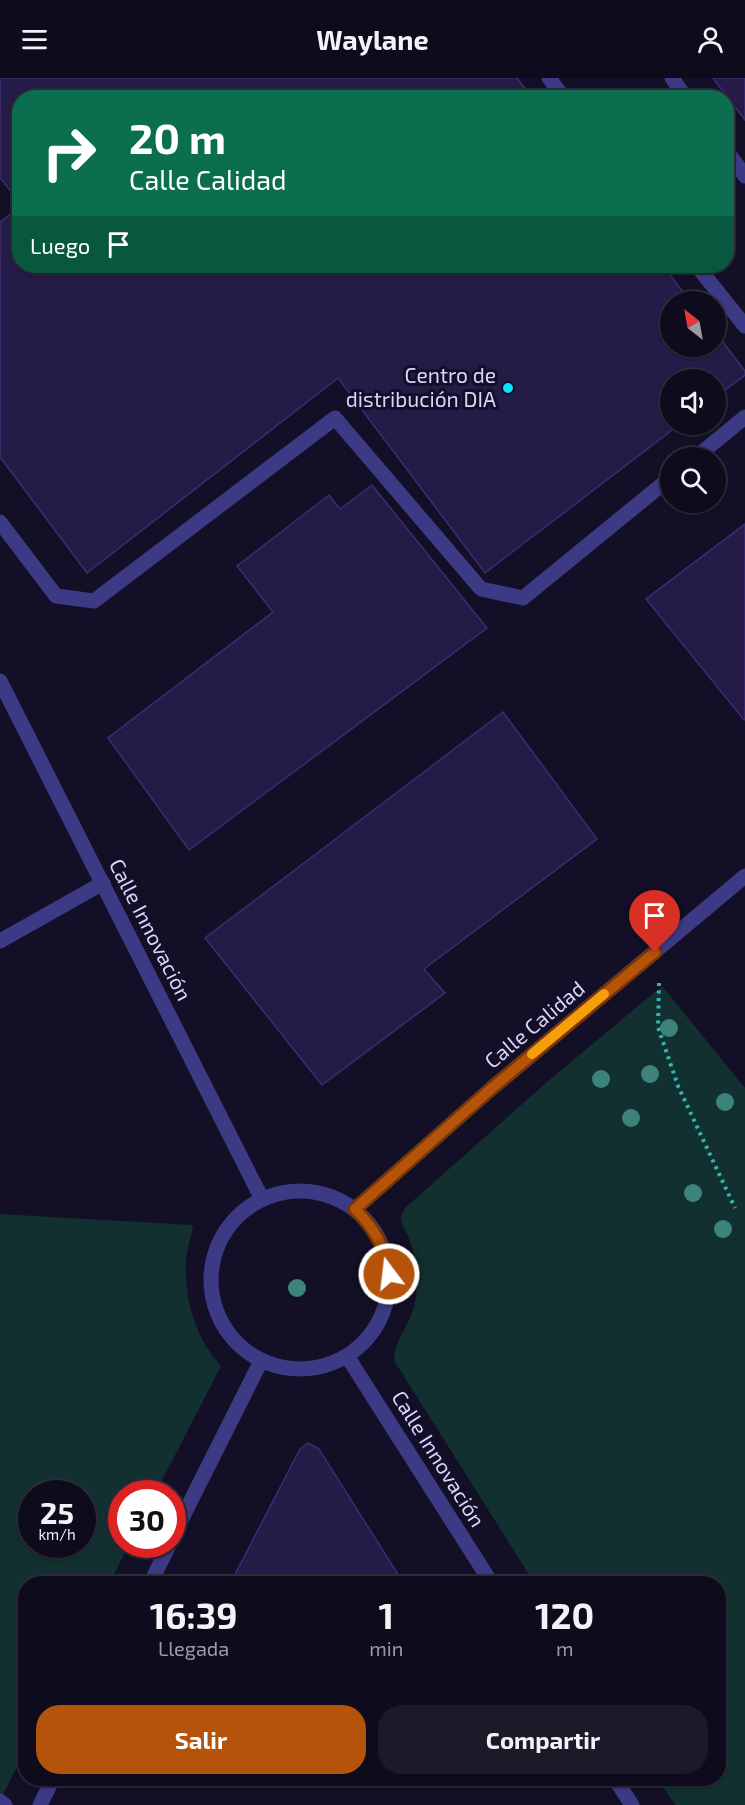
<!DOCTYPE html>
<html lang="es">
<meta charset="utf-8">
<style>
body{margin:0;font-family:"Exo 2",sans-serif;background:#1c1929;color:#f1f3f6;height:100vh;display:flex;flex-direction:column;font-size:22px;white-space:nowrap}
*{box-sizing:border-box;margin:0}
p{font-size:20px;color:#9b9ba3}
.icon{flex:none;width:33px;height:33px;fill:none;stroke:currentColor;stroke-width:2;stroke-linecap:round;stroke-linejoin:round}
.map{position:relative;flex:1;overflow:hidden}
.details{position:absolute;left:18px;top:1498px;width:708px;height:210px;display:flex;flex-direction:column;background:#0e0b1c;border-radius:24px;box-shadow:0 2px 4px #0004,0 0 0 2px #2e2b3b}
.details>*{flex:none}
.top-card{position:absolute;left:12px;top:12px;width:722px;height:183px;border-radius:24px;box-shadow:0 2px 4px #0004,0 0 0 2px #2e2b3b;background:#0b6e4f;color:#fff;overflow:hidden}
.needle{width:39px;rotate:329deg}
.controls{position:absolute;left:660px;top:213px;display:grid;gap:12px}
.controls a{display:grid;place-items:center;width:66px;height:66px;border-radius:50%;background:#0e0b1c;box-shadow:0 2px 4px #0004,0 0 0 2px #2e2b3b;font-size:30px}
.speed{position:absolute;left:18px;top:1402px;display:flex;gap:12px;font-size:30px;font-weight:700;text-align:center}
.speed>*{display:grid;place-content:center;width:78px;height:78px;border-radius:50%;background:#0e0b1c;box-shadow:0 2px 4px #0004,0 0 0 2px #2e2b3b;line-height:1}
.speed small{font-size:15px;font-weight:400}
.speed .limit{border:9px solid #d22;background:#fff;color:#111}
.pin{position:absolute;display:grid;place-items:center;width:51px;height:51px;color:#fff;margin:-62px -26px;border-radius:50% 50% 50% 0;rotate:-45deg;box-shadow:0 0 6px #0007}
.pin .icon{rotate:45deg}
.me{position:absolute;width:66px;margin:-33px;rotate:345deg;stroke-linejoin:round;filter:drop-shadow(0 0 4px #0008)}
.turn{display:flex;align-items:center;gap:21px;height:126px;padding:0 18px;font-size:27px}
.turn .icon{width:78px;height:78px;stroke-width:2.5}
.turn b{display:block;font-size:42px;line-height:51px}
.then{display:flex;align-items:center;height:57px;padding:0 18px;background:#0003;gap:12px;font-size:22px}
.eta{display:flex;justify-content:space-evenly;align-items:center;height:102px;text-align:center}
.eta b{font-size:36px;font-weight:700;line-height:42px}
.cta{display:flex;gap:12px;margin-top:auto;padding:12px 18px}
.cta a{flex:1;height:69px;border-radius:24px;background:#b45309;color:#fff;font-size:24px;font-weight:700;line-height:69px;text-align:center}
.cta a+a{background:#1c1929;color:#f1f3f6}
header{display:flex;justify-content:space-between;align-items:center;height:78px;padding:0 18px;background:#0e0b1c;font-size:27px;font-weight:700}
.map>svg:first-child{display:block}
.green{fill:#12302f;fill-rule:evenodd}
.building{fill:#241b47;stroke:#3b2d73;stroke-width:1.5}
.lines{fill:none;stroke-linecap:round;stroke-linejoin:round}
.path{stroke:#2fb8b0;stroke-width:4;stroke-dasharray:3 4.5;stroke-linecap:butt}
.minor{stroke:#3d3a85;stroke-width:15}
.tree{fill:#3d827b}
.route-casing{stroke:#753606;stroke-width:15}
.route{stroke:#b45309;stroke-width:10}
.slow{stroke:#f59e0b;stroke-width:10}
.poi-dot{fill:#00e5ff;stroke:#130f26;stroke-width:2}
.labels{text-anchor:middle;stroke-width:6;stroke-linejoin:round;paint-order:stroke}
.poi-label{font-size:21px;fill:#d9d4ff;stroke:#130f26;text-anchor:end}
.street-label{font-size:21px;fill:#d9d4ff;stroke:#130f26}
</style>
<header><svg class="icon" aria-label="menu" viewBox="0 0 24 24"><path d="M4 6h16M4 12h16M4 18h16"/></svg>Waylane<svg class="icon" aria-label="person" viewBox="0 0 24 24"><circle cx="12" cy="8" r="4"/><path d="M4 21q1-7 8-7t8 7"/></svg></header>
<div class="map">
<svg width="745" height="1727" viewBox="0 0 745 1727">
<rect width="100%" height="100%" fill="#130f26"/>
<g class="green">
<path d="M 662,908 L 745,1010 L 745,1727 L 675,1727 L 658,1701 L 718,1701 L 718,1506 L 535,1506 L 395,1284 C 391,1267 409,1248 414,1229 C 417,1216 418,1200 416,1187 C 414,1178 412,1169 409,1160 C 406,1153 400,1146 401,1138 C 401,1138 405,1130 405,1130 L 547,1004 Z"/>
<path d="M 0,1136 L 192,1147 L 193,1150 C 190,1161 187,1172 186,1183 C 184,1220 195,1260 221,1288 L 155,1416 L 122,1416 L 122,1467 L 129,1467 L 109,1506 L 26,1506 L 25,1672 L 0,1723 ZM 32,1416 L 82,1416 L 82,1467 L 32,1467 Z"/>
</g>
<g class="building">
<polygon points="0,0 517,0 532,20 20,20 20,124 0,100"/>
<polygon points="713,0 745,0 745,42"/>
<polygon points="20,129 20,188 663,188 691,224 670,224 670,268 716,268 716,255 745,293 745,297 716,319 716,302 670,302 670,346 680,346 485,495 338,300 87,495 0,379 0,144"/>
<polygon points="372,407 487,550 189,772 108,660 273,534 237,488 329,417 340,431"/>
<polygon points="745,446 745,641 744,642 646,521"/>
<polygon points="503,634 597,761 424,891 445,915 322,1007 205,860"/>
<polygon points="308,1365 319,1371 404,1506 230,1506 300,1371"/>
</g>
<g class="lines">
<polyline class="path" points="659,905 658,949 678,1008 735,1130"/>
<g class="minor">
<polyline points="549,0 564,20"/>
<polyline points="672,0 686,20"/>
<polyline points="726,72 745,98"/>
<polyline points="697,188 745,248"/>
<polyline points="695,380 745,339"/>
<polyline points="0,444 56,518 94,523 335,340 481,511 523,520 670,400"/>
<polyline points="0,603 262,1121"/>
<polyline points="0,863 103,805"/>
<circle cx="300" cy="1202" r="89"/>
<polyline points="355,1131 492,1010 745,798"/>
<polyline points="347,1278 492,1506"/>
<polyline points="172,1460 261,1283"/>
<polyline points="150,1506 169,1467"/>
<polyline points="615,1701 632,1727"/>
<polyline points="0,1723 5,1727"/>
<polyline points="40,1727 53,1701"/>
</g>
</g>
<g class="tree">
<circle cx="669" cy="950" r="9"/>
<circle cx="650" cy="996" r="9"/>
<circle cx="601" cy="1001" r="9"/>
<circle cx="725" cy="1024" r="9"/>
<circle cx="631" cy="1040" r="9"/>
<circle cx="693" cy="1115" r="9"/>
<circle cx="723" cy="1151" r="9"/>
<circle cx="297" cy="1210" r="9"/>
</g>
<g class="lines">
<g class="route-casing">
<path id="route" d="M 389,1196 C 384,1167 375,1151 355,1131 L 492,1010 L 655,874"/>
</g>
<use href="#route" class="route"/>
<polyline class="slow" points="532,976 604,916"/>
</g>
<circle class="poi-dot" cx="508" cy="310" r="6"/>
<g class="labels">
<g class="poi-label">
<text x="496" y="305">Centro de<tspan x="496" dy="24">distribución DIA</tspan></text>
</g>
<g class="street-label">
<text transform="translate(150 852) rotate(63)" y="7">Calle Innovación</text>
<text transform="translate(535 947) rotate(-40)" y="7">Calle Calidad</text>
<text transform="translate(438 1381) rotate(58)" y="7">Calle Innovación</text>
</g>
</g>
</svg>
<div class="controls">
<a><svg class="needle" viewBox="-14 -14 28 28"><path d="M0-13l5 13h-10z" fill="#e53935"/><path d="M0 13l5-13h-10z" fill="#9b9ba3"/></svg></a>
<a><svg class="icon" aria-label="sound" viewBox="0 0 24 24"><path d="M4 9h4l5-4v14l-5-4H4zM17 9q2 3 0 6"/></svg></a>
<a><svg class="icon" aria-label="search" viewBox="0 0 24 24"><circle cx="10" cy="10" r="6"/><path d="M15 15l6 6"/></svg></a>
</div>
<div class="speed"><div>25<small>km/h</small></div><div class="limit">30</div></div>
<div class="pin" style="left:655px;top:874px;background:#d93025"><svg class="icon" aria-label="arrive" viewBox="0 0 24 24"><path d="M6 21V4h12l-3 4 3 4H6"/></svg></div>
<svg class="me" style="left:389px;top:1196px" viewBox="-20 -20 40 40"><circle r="17" fill="#b45309" stroke="#fff" stroke-width="3"/><path d="M0-11L8 9 0 5-8 9z" fill="#fff"/></svg>
<div class="top-card">
<div class="turn"><svg class="icon" aria-label="right" viewBox="0 0 24 24"><path d="M7 20v-9h11M14 6l5 5-5 5"/></svg><div><b>20 m</b>Calle Calidad</div></div>
<div class="then">Luego<svg class="icon" aria-label="arrive" viewBox="0 0 24 24"><path d="M6 21V4h12l-3 4 3 4H6"/></svg></div>
</div>
<section class="details">
<div class="eta">
<div><b>16:39</b><p>Llegada</p></div>
<div><b>1</b><p>min</p></div>
<div><b>120</b><p>m</p></div>
</div>
<div class="cta"><a>Salir</a><a>Compartir</a></div>
</section>
</div>
